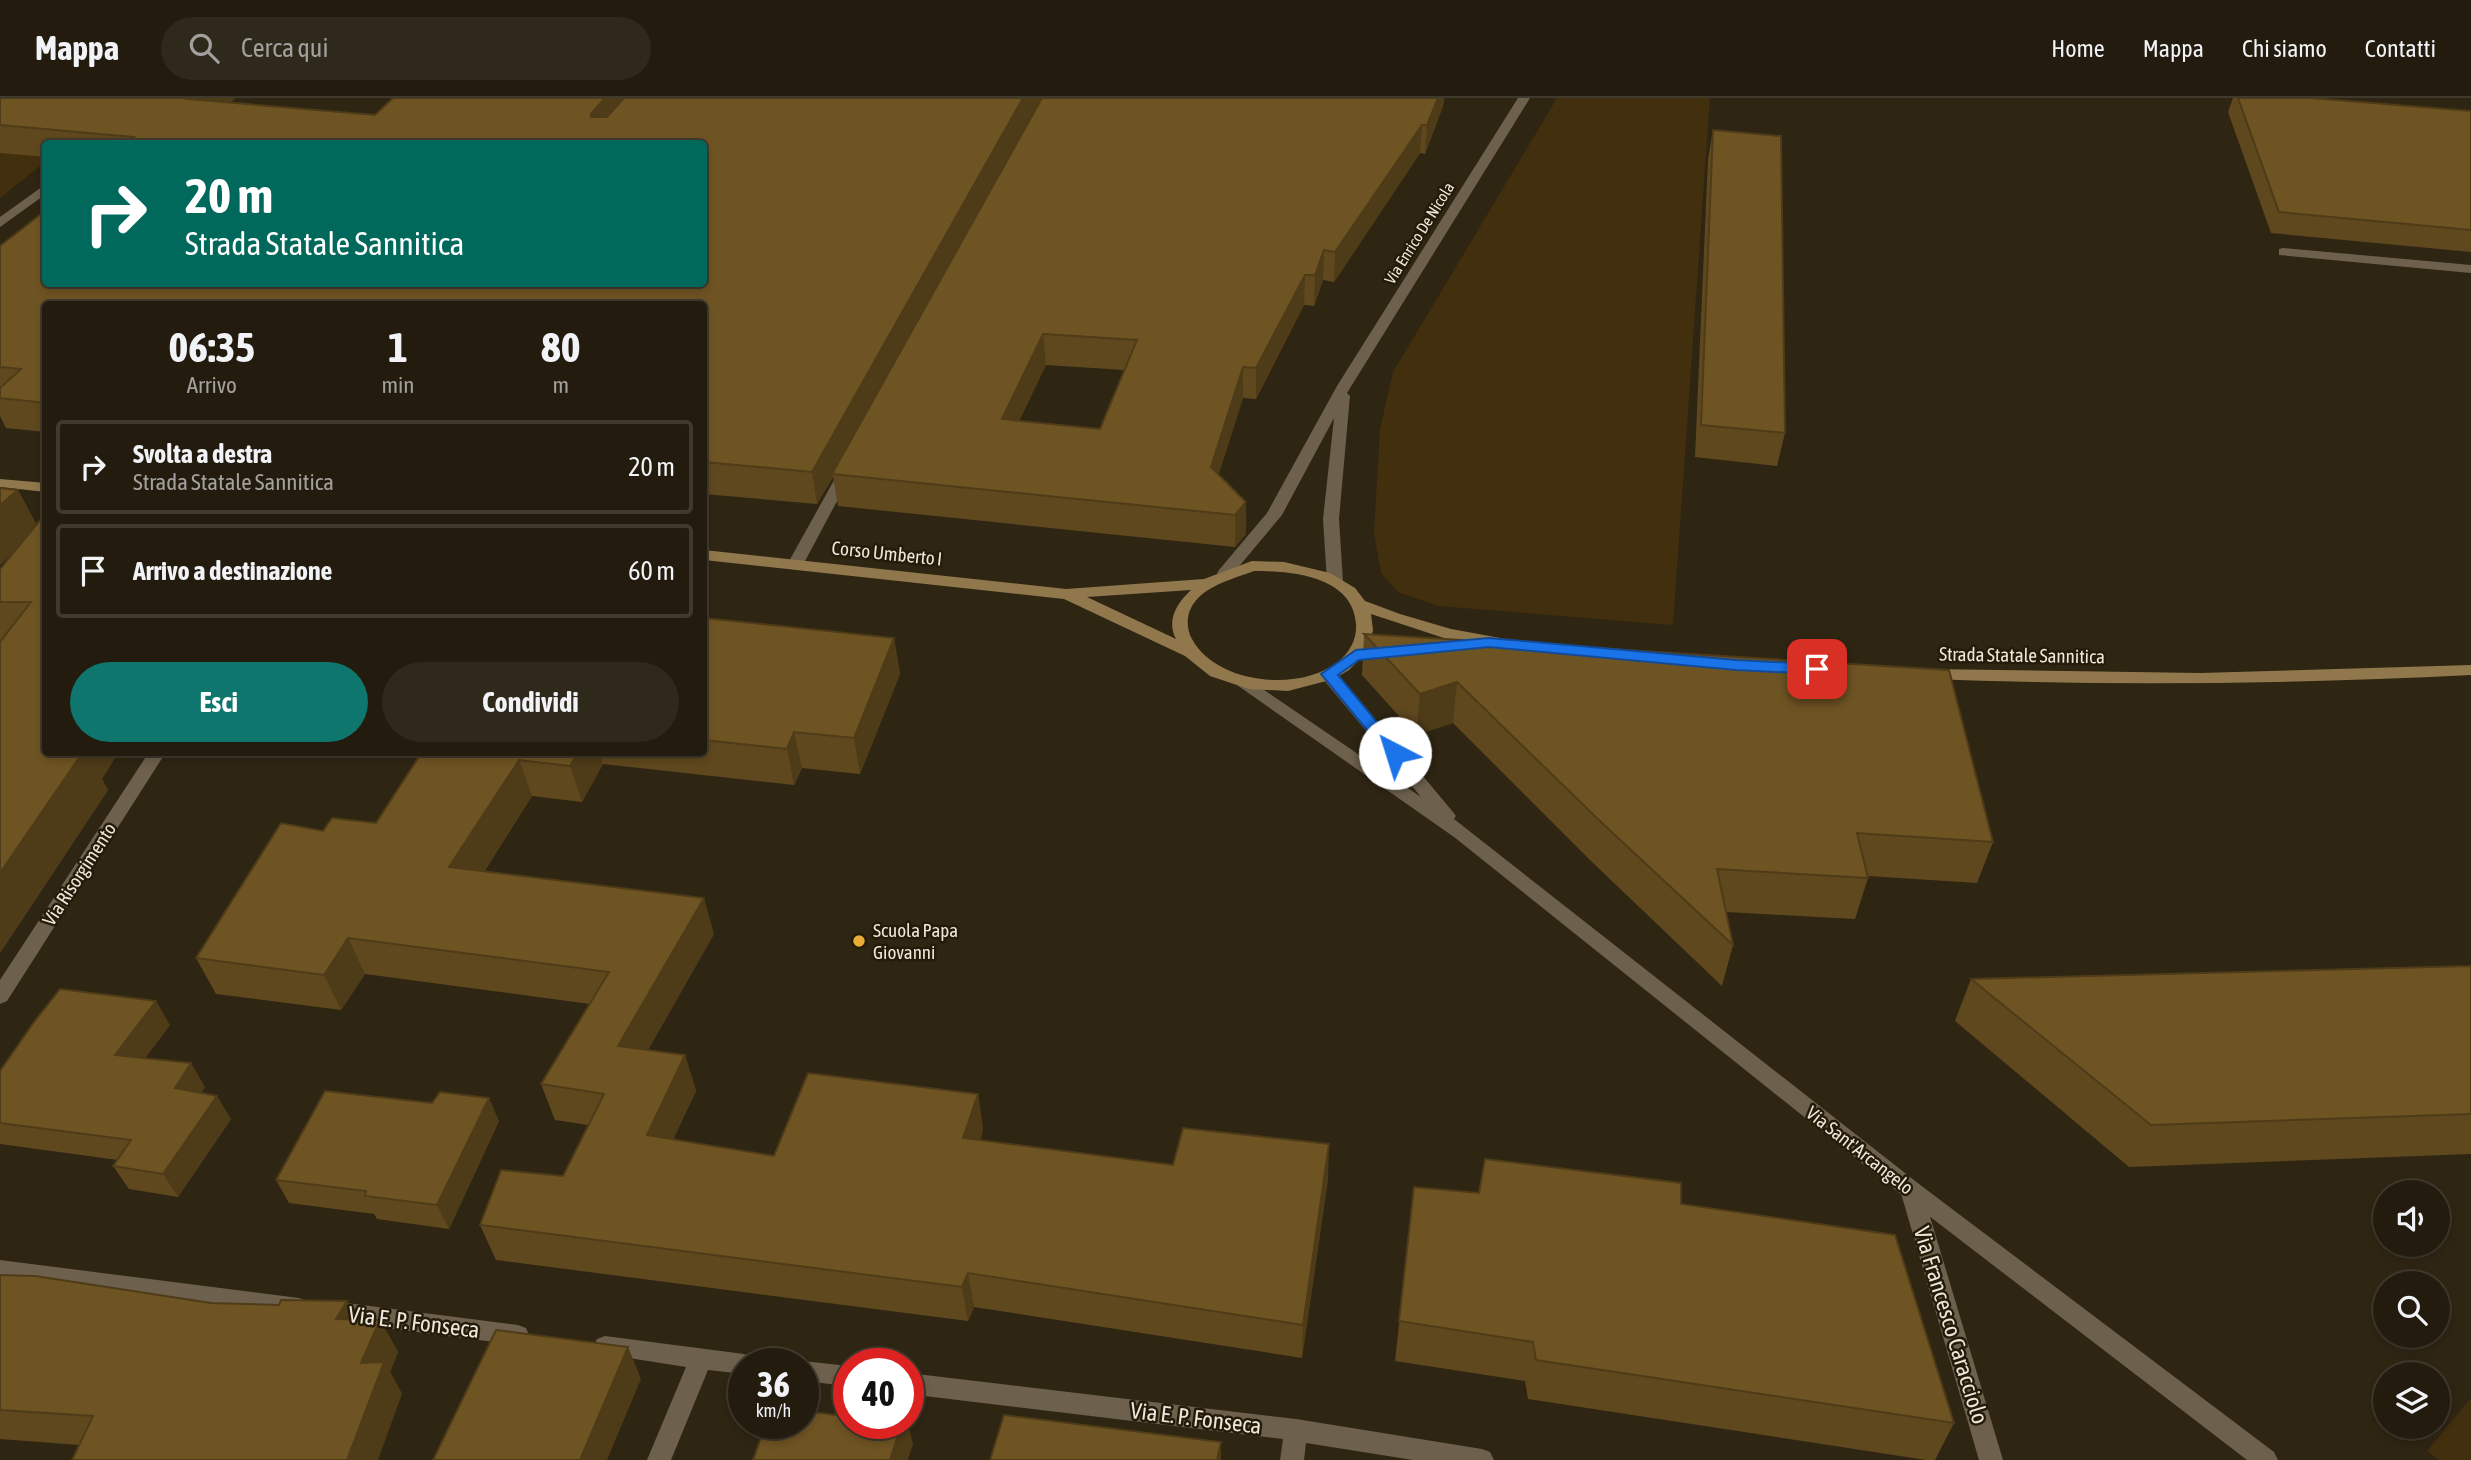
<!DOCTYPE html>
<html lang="it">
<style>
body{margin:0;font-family:"Asap Condensed",sans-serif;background:#2f291c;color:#f1f3f6;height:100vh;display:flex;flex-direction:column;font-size:26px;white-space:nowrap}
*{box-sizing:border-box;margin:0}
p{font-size:23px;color:#a3a19e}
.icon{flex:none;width:38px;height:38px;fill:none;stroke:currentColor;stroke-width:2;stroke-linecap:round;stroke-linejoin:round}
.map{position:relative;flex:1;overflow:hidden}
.details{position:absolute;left:42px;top:203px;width:665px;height:455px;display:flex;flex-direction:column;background:#231c0e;border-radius:7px;box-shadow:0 4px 10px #0003,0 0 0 2px #403a2e}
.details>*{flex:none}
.guide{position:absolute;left:42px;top:42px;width:665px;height:147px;border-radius:7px;box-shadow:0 4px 10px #0003,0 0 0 2px #403a2e;background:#00695c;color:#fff;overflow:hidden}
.fabs{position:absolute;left:2373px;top:1082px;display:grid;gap:14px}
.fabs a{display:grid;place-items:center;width:77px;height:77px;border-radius:50%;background:#231c0e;box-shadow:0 4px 10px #0003,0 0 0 2px #403a2e;font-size:35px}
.speed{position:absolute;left:728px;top:1250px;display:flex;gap:14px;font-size:35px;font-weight:700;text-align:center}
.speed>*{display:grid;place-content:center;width:91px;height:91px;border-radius:50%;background:#231c0e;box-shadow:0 4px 10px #0003,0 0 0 2px #403a2e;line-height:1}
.speed small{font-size:18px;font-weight:400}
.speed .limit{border:10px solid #d22;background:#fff;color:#111}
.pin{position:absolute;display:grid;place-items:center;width:60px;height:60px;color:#fff;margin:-30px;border-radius:14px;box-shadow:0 4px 10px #0006}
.me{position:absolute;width:77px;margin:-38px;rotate:320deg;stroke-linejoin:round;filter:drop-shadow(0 0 5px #0008)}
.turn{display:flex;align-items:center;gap:24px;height:147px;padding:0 28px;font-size:32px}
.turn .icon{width:91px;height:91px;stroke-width:2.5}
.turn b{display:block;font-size:49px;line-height:60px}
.eta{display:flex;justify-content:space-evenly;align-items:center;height:119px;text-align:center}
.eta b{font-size:42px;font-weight:700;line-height:49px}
.cta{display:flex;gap:14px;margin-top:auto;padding:14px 28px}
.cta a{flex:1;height:80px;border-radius:42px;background:#0f766e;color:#fff;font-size:28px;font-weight:700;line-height:80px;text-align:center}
.cta a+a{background:#2f291c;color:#f1f3f6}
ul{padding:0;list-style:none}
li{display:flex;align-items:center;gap:21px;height:94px;margin:0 14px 10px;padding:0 14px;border:4px solid #403a2e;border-radius:7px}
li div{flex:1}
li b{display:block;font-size:26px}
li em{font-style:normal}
header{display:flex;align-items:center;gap:42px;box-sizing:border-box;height:98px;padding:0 35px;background:#231c0e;border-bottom:2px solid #403a2e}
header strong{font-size:33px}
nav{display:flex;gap:38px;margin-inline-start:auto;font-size:24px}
.search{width:490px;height:63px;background:#2f291c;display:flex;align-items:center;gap:18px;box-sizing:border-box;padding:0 24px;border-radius:38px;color:#a3a19e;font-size:26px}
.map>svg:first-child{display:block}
.green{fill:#422f0d}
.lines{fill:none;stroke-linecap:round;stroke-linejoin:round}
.service{fill:#6d614d;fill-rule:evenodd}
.minor{fill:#6d614d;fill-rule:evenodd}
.tertiary{fill:#6d614d;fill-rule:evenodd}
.secondary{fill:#90784c;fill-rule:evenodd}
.wall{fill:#5f481e;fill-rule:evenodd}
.shaded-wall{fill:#4e3b18}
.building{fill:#6f5423;stroke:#4e3b18;stroke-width:2;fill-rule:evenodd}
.route{fill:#1a73e8;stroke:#114b97;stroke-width:2}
.poi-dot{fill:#e8ac37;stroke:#251b09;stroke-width:2.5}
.labels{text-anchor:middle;stroke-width:5;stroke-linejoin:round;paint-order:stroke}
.far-street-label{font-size:16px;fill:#ede6db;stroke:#251b09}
.street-label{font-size:19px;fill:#ede6db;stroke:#251b09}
.poi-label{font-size:19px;fill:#ede6db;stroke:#251b09;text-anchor:start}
.near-street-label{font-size:23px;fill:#ede6db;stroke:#251b09}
</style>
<header>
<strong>Mappa</strong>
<div class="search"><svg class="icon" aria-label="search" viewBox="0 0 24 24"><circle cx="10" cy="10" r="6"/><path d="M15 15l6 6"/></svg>Cerca qui</div>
<nav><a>Home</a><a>Mappa</a><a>Chi siamo</a><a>Contatti</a></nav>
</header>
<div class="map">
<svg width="2471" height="1362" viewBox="0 0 2471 1362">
<rect width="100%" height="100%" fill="#2f2513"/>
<g class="green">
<polygon points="0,0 46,46 45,64 0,100"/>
<polygon points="1557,0 1710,0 1673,527 1438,508 1398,494 1381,475 1374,435 1380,331 1393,274"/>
<polygon points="2471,1300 2471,1362 2439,1362 2427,1353"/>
</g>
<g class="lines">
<polygon class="service" points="2283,150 2471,167 2471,175 2279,157 2279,151"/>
<g class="minor">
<polygon points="46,86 46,96 0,129 0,119"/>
<polygon points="845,371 852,375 804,465 801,468 791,468 788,465 838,375"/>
<polygon points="149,654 166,654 7,903 0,906 0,882"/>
<polygon points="1911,1083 1919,1086 1922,1092 2003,1362 1979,1362 1900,1092 1903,1086"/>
<polygon points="0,1162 299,1200 307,1203 310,1210 307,1217 299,1220 0,1182"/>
<polygon points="331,1203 518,1227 526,1230 529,1237 526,1244 518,1247 331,1223 323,1220 320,1213 323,1206"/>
<polygon points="605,1238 744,1256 752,1259 755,1265 744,1265 744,1276 708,1272 671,1362 647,1362 686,1269 597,1255 594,1248 597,1241"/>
<polygon points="803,1263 849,1268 849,1288 803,1283 803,1265 796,1265"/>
<polygon points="908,1275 1296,1321 1482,1351 1490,1354 1494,1362 1413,1362 1306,1345 1304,1362 1280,1362 1283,1341 908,1296"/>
</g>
<g class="tertiary">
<polygon points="1518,0 1530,0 1347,295 1350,298 1339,421 1343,484 1335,489 1327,484 1323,421 1334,320 1282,417 1231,478 1219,478 1217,475 1219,472 1267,415 1337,288"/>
<polygon points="1329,572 1335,573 1453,714 1456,718 1454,721 1919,1086 2274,1354 2278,1362 2247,1362 1903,1098 1454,739 1234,585 1236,581 1248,581 1421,699 1323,581 1321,577"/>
</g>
<g class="secondary">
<polygon points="0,381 46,385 46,394 0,389"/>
<path d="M 704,452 L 1066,491 L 1204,481 L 1252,463 L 1284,464 L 1330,475 L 1355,490 L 1365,503 L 1400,516 L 1451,531 L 1506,541 L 1514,546 L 1506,551 L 1450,542 L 1371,516 L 1373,532 L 1370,545 L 1360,561 L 1349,572 L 1334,581 L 1288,593 L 1249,591 L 1210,578 L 1185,558 L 1064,501 L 704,462 ZM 1254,473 C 1291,473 1353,478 1356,526 C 1357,541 1350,554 1339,563 C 1300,595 1216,586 1192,541 C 1187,533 1186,519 1191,510 C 1202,488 1233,481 1254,473 ZM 1191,492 C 1177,505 1166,522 1176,541 L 1087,499 Z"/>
<path d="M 2471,567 L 2471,577 C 2290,586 2110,588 1929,581 L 1921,576 L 1929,571 L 2200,575 Z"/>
</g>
</g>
<g class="wall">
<path d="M 0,0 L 235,0 L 230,5 L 375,17 L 393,0 L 1041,0 L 980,110 L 1042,0 L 1444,0 L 1443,8 L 1425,56 L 1420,55 L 1334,184 L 1323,182 L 1314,208 L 1304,207 L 1256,301 L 1243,300 L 1218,377 L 1246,404 L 1246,436 L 1235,449 L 838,408 L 833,379 L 817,406 L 704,396 L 704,206 L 46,206 L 46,334 L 6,330 L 0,318 L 0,148 L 46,112 L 46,186 L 704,186 L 704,46 L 46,46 L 46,59 L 0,55 ZM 1046,267 L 1124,272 L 1100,331 L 1019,323 Z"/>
<polygon points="2233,0 2311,0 2471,13 2471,154 2271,135 2228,14"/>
<polygon points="1713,32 1785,335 1777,368 1695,359 1708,61"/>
<polygon points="18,392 36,426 102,681 108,692 0,855 0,471 13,455"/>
<polygon points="704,520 894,540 900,576 860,676 802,670 794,687 603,666 582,704 532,698 484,774 714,836 648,952 685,957 696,993 673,1041 774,1058 978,996 983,1032 980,1042 1173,1067 1328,1081 1302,1260 974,1209 968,1223 496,1162 480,1127 563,1078 588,1027 555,1022 541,986 590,906 365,876 341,912 216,896 196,860 323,733 376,725 422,654 704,654"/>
<polygon points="1364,536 1993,744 1977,785 1868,778 1868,780 1855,821 1726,814 1733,847 1722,888 1593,765 1453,625 1416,637 1362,577"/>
<polygon points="2471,868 2471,1056 2129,1069 1955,923 1971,881"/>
<polygon points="170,927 145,960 205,989 201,995 231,1021 178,1099 129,1091 113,1068 118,1062 0,1046 0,973"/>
<polygon points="432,1005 499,1023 449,1131 377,1121 374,1116 289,1105 276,1082"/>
<polygon points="1414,1089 1479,1095 1681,1106 1954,1325 1935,1362 1926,1362 1528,1301 1525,1283 1395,1263"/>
<polygon points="0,1177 211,1205 279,1207 347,1203 357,1221 380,1222 398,1254 390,1274 402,1296 79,1347 0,1341"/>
</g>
<g class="shaded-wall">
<polygon points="190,0 235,0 199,30 188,1"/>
<polygon points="605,0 637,0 598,44 591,16"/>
<polygon points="1023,0 1041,0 834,377 832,376 833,379 817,406 812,374"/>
<polygon points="1438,0 1444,0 1443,8 1425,56 1427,27"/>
<polygon points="1422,27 1420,55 1334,184 1335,154"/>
<polygon points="1324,152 1323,182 1314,208 1315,177"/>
<polygon points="1305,177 1304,207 1256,301 1256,270"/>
<polygon points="1043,236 1046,267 1005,352 1002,321"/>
<polygon points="1243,269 1243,300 1211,401 1211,369"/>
<polygon points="18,392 39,431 0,467 0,407"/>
<polygon points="1246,404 1246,436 1235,449 1235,417"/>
<polygon points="894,540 900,576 860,676 854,640"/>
<polygon points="1457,584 1453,625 1416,637 1420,596"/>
<polygon points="794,634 802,670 794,687 787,651"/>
<polygon points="74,654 119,654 102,681 108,692 0,855 0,775"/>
<polygon points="578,654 600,654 603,666 582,704 570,668"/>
<polygon points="519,662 532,698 464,805 449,769"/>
<polygon points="704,800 714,836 630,983 618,948"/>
<polygon points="348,840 365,876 341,912 324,877"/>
<polygon points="156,903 170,927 130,980 115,957"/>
<polygon points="685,957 696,993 659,1072 647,1037"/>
<polygon points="191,965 205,989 189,1013 175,990"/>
<polygon points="978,996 983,1032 969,1076 963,1040"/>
<polygon points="217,998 231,1021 178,1099 163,1076"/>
<polygon points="489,1000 499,1023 449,1131 437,1107"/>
<polygon points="1329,1046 1328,1081 1302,1260 1303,1227"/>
<polygon points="968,1175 974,1209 968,1223 962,1189"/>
<polygon points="347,1203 366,1235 336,1221"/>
<polygon points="380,1222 398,1254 390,1274 402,1296 378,1362 347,1362 361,1265"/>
<polygon points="628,1249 641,1281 607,1362 580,1362"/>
<polygon points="902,1325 908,1325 913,1346 908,1362 890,1362"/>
<polygon points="1221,1344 1221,1362 1217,1362"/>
</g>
<g class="building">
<polygon points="0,0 190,0 188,1 375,17 393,0 605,0 591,16 591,19 607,19 624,0 1023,0 812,374 704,364 704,206 46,206 46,305 0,300 0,290 21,271 0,269 0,148 46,112 46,186 704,186 704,46 127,46 134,39 0,27"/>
<path d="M 1042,0 L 1438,0 L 1427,27 L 1422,27 L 1335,154 L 1324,152 L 1315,177 L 1305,177 L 1256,270 L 1243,269 L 1211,369 L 1246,404 L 1235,417 L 832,376 ZM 1043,236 L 1137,242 L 1100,331 L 1002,321 Z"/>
<polygon points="2238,0 2311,0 2471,13 2471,132 2279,114"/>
<polygon points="1713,32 1781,38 1785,335 1701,327"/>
<polygon points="0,390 18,392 0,407"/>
<polygon points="46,415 46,654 83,654 0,775 0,544 31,504 0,504 0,471"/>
<polygon points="704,520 894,540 854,640 794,634 787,651 704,642"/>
<polygon points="1364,536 1949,572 1993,744 1857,735 1868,780 1717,771 1733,847 1601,724 1457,584 1420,596"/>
<polygon points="422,654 578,654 570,668 519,662 449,769 704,800 618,948 685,957 647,1037 774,1058 808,975 978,996 963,1040 1173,1067 1183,1030 1329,1046 1303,1227 968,1175 962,1189 480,1127 501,1072 563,1078 604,996 541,986 609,874 348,840 324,877 196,860 281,725 323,733 332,720 376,725"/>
<polygon points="2471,868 2471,1016 2151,1027 1971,881"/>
<polygon points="60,891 156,903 115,957 191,965 175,990 217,998 163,1076 113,1068 131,1042 0,1025 0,973 34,924"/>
<polygon points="325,993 432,1005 440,994 489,1000 437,1107 365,1098 366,1093 276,1082"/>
<polygon points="1485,1061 1681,1085 1681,1106 1895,1137 1954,1325 1536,1262 1533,1244 1399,1223 1414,1089 1479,1095"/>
<polygon points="0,1177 35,1178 211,1205 279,1207 281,1202 347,1203 336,1221 380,1222 361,1265 384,1264 347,1362 72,1362 93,1318 0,1312"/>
<polygon points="496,1232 628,1249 580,1362 433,1362"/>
<polygon points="837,1307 849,1308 849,1325 902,1325 890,1362 753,1362 766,1325 803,1325 803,1313 835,1317"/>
<polygon points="1004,1317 1221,1344 1217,1362 990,1362"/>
</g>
<polygon class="route" points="1489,540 1736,562 1817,566 1824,571 1817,576 1736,572 1489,549 1359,562 1338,577 1400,652 1402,655 1400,659 1389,659 1321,576 1356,552"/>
<circle class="poi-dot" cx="859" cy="843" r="7"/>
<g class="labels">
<g class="far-street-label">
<text transform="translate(1419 135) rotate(-58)" y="6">Via Enrico De Nicola</text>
</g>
<g class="street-label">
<text transform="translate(887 455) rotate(6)" y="7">Corso Umberto I</text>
<text transform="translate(2022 557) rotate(1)" y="7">Strada Statale Sannitica</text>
<text transform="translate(79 776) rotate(-57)" y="7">Via Risorgimento</text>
<text transform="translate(1860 1052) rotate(38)" y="7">Via Sant'Arcangelo</text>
</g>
<g class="poi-label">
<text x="873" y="839">Scuola Papa<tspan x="873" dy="22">Giovanni</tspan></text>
</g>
<g class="near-street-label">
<text transform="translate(414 1224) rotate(7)" y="8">Via E. P. Fonseca</text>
<text transform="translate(1951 1227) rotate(73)" y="8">Via Francesco Caracciolo</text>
<text transform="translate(1196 1320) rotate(7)" y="8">Via E. P. Fonseca</text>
</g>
</g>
</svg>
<div class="fabs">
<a><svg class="icon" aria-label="sound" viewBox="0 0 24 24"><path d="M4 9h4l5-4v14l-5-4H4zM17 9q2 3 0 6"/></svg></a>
<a><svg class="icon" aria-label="search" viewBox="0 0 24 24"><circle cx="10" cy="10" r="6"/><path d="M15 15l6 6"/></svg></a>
<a><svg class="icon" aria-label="layers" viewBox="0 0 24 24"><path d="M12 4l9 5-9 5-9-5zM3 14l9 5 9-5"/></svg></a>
</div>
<div class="speed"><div>36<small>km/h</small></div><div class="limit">40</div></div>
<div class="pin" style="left:1817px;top:571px;background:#d93025"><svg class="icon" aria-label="arrive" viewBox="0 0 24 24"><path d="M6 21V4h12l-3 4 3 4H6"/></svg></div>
<svg class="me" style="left:1395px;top:655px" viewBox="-20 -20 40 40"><circle r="19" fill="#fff"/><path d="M0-13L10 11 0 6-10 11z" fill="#1a73e8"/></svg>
<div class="guide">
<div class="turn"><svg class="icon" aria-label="right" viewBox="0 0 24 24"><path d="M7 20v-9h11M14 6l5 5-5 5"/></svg><div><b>20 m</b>Strada Statale Sannitica</div></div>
</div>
<section class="details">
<div class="eta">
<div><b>06:35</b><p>Arrivo</p></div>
<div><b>1</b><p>min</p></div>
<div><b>80</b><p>m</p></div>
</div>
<ul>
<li><svg class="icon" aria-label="right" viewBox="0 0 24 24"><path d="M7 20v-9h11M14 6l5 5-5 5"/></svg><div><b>Svolta a destra</b><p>Strada Statale Sannitica</p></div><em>20 m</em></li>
<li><svg class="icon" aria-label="arrive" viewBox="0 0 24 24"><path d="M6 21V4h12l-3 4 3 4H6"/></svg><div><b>Arrivo a destinazione</b></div><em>60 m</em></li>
</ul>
<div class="cta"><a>Esci</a><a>Condividi</a></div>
</section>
</div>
